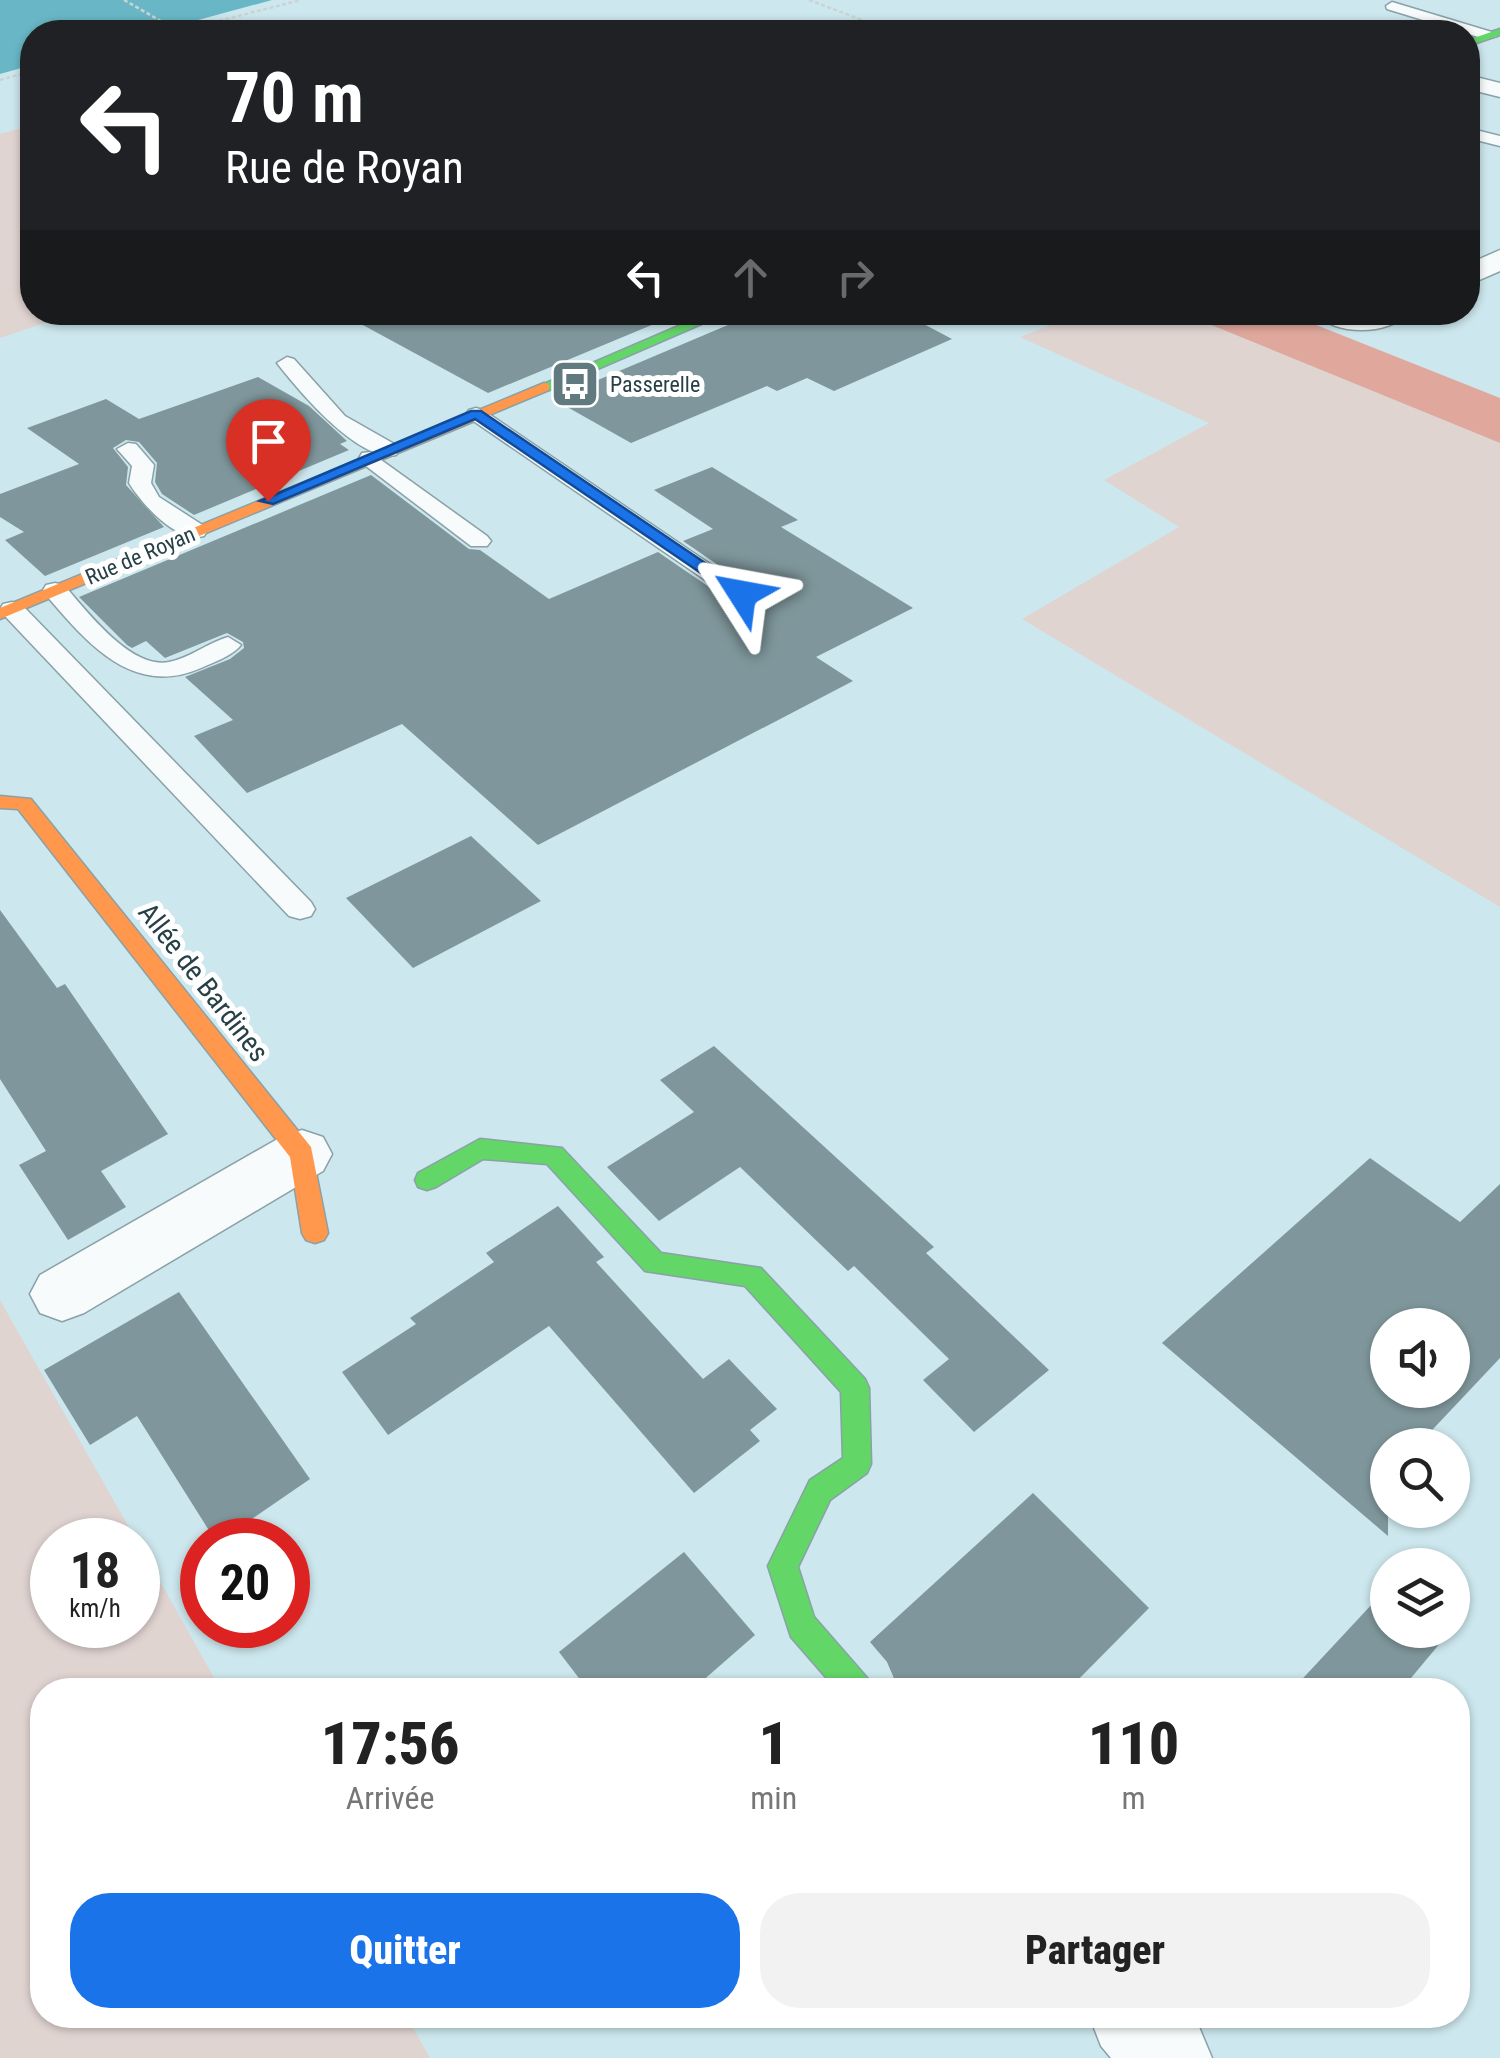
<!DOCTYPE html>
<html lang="fr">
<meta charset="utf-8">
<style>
body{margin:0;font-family:"Roboto Condensed",sans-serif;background:#f2f2f2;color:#222;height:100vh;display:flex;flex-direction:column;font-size:38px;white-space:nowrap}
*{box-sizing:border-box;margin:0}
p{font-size:32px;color:#767676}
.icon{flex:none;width:55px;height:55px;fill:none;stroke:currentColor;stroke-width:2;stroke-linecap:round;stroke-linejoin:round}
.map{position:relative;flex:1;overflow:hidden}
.drawer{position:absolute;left:30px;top:1678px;width:1440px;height:350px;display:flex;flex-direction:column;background:#fff;border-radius:40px;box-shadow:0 2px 8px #0004}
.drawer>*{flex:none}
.guide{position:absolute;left:20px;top:20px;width:1460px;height:305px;border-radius:40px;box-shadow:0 2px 8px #0004;background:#202124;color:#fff;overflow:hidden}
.controls{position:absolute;left:1370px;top:1308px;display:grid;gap:20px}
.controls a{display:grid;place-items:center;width:100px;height:100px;border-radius:50%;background:#fff;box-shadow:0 2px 8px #0004;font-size:50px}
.speed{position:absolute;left:30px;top:1518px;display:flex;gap:20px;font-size:50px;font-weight:700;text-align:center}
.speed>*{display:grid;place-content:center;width:130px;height:130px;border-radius:50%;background:#fff;box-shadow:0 2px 8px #0004;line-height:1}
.speed small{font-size:25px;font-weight:400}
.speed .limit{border:15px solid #d22;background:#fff;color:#111}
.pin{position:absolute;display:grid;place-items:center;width:85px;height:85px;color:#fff;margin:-102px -42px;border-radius:50% 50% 50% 0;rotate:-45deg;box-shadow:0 0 10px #0007}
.pin .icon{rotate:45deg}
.me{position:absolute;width:110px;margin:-55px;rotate:304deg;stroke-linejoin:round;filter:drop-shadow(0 0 8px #0008)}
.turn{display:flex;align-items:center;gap:35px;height:210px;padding:0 40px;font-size:45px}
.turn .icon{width:130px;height:130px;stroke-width:2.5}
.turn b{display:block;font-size:70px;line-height:85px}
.lanes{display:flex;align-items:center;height:95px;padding:0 40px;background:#0003;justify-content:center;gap:50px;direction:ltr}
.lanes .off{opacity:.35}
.eta{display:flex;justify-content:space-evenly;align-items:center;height:170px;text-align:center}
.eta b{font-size:60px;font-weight:800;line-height:70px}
.action{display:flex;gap:20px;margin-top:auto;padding:20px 40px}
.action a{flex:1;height:115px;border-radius:40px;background:#1a73e8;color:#fff;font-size:40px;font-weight:800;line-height:115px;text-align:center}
.action a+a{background:#f2f2f2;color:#222}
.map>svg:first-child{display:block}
.green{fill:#e0d4d1}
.forest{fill:#e0a89c}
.water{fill:#69b7c6}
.building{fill:#7f979c;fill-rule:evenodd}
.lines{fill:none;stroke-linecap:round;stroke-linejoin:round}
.lane-casing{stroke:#89a1a7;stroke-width:3}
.street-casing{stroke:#89a1a7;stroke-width:3}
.fast-casing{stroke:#89a1a7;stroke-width:3}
.slow-casing{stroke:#89a1a7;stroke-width:3}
.path{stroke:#cbd3d4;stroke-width:2.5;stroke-dasharray:4 2.5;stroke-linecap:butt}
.lane{fill:#f7fbfc;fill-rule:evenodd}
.street{fill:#f7fbfc;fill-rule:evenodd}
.fast{fill:#63d668;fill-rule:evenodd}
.slow{fill:#ff974d;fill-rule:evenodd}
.route{fill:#1a73e8;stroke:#114b97;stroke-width:2.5}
.labels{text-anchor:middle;stroke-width:10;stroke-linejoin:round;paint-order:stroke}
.far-poi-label{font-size:22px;fill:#274046;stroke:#fff;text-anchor:start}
.far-street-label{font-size:22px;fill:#274046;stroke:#fff}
.street-label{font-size:28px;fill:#274046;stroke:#fff}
</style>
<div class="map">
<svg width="1500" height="2058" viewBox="0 0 1500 2058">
<rect width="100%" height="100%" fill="#cce7ed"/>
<g class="green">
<polygon points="32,125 32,312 74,313 0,338 0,134"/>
<polygon points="1081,313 1182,313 1500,443 1500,907 1022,619 1179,527 1104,480 1209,423 1020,337"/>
<polygon points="0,1300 136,1540 52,1540 52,1625 138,1625 138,1542 221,1690 42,1690 42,2015 406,2015 430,2058 0,2058"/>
</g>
<polygon class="forest" points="1182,313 1286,313 1500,398 1500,443"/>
<polygon class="water" points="0,0 272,0 154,32 32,32 32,65 0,74"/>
<g class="building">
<polygon points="339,312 683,312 488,393"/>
<polygon points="742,312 901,312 952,339 834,391 807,378 777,391 767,386 631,443 553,399 735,322"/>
<polygon points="258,377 309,406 347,441 340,444 349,450 194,515 162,494 155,482 157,463 139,442 126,440 113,448 128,467 126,485 164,527 45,576 5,540 24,532 0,517 0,494 79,464 27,428 106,399 139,419"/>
<polygon points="712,467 798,520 781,527 913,608 816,657 853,681 538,845 402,724 247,793 194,736 233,720 185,677 230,659 244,648 243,642 227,633 165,658 146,641 132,648 127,645 79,597 371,475 469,549 480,550 549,599 658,552 731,602 744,604 756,597 756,591 683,541 713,529 654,490"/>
<polygon points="471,836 541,901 413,968 346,898"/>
<polygon points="0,910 57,988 65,984 168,1134 101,1171 126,1207 68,1240 19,1165 46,1151 0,1079"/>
<polygon points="714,1046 934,1247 926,1253 1049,1370 974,1432 923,1380 949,1359 854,1266 848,1271 740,1167 659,1221 607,1167 694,1112 660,1080"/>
<path d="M 1370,1158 L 1460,1222 L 1500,1184 L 1500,1358 L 1418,1445 L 1388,1445 L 1388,1536 L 1162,1343 ZM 1388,1325 L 1452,1325 L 1452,1390 L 1388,1390 Z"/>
<polygon points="558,1206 604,1257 596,1262 703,1379 729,1359 777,1409 750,1430 760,1441 694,1493 549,1326 388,1435 342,1372 416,1324 410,1318 494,1262 486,1253"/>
<polygon points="179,1292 310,1479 221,1540 215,1540 137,1416 90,1445 44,1370"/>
<polygon points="1033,1493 1149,1608 1068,1690 899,1690 887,1662 870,1642"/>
<polygon points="684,1552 755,1635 692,1690 588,1690 559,1652"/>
<polygon points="1388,1587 1388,1630 1451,1630 1401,1690 1292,1690"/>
</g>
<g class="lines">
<g class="lane-casing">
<g id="lane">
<polygon points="1392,2 1495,33 1497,36 1485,39 1387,9 1386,6"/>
<polygon points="1468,128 1500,136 1500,146 1468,138"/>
<path d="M 287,357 L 294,359 L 345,416 L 396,445 L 399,450 L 396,455 C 359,463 298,390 277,363 Z"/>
<polygon points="476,408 483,410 754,594 742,601 733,599 469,418 466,414 469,410"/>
<path d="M 128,443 L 136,444 L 154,465 L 151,483 L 159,497 L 204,526 L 207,531 L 204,536 C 176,543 142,504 129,483 L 132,466 L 117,449 Z"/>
<polygon points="370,452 487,536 491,541 487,546 471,546 362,463 359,458 362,453"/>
<path d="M 55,583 L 64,585 C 86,610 131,670 169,662 C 190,658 207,643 228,637 L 241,645 C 232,656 214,662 201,668 C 133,698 87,643 46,595 L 43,590 L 46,585 Z"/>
<polygon points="12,602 21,604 311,902 315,909 311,916 300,919 289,916 3,614 0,609 3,604"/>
</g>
</g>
<g class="street-casing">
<g id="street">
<polygon points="1468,75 1500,83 1500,97 1468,89"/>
<polygon points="1500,250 1500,271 1468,285 1468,264"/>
<path d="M 1314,312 L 1409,312 C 1390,336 1333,336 1314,312 Z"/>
<polygon points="302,1130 323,1137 332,1154 323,1171 84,1313 62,1321 40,1313 30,1294 40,1275 281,1137"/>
<polygon points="1089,2015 1189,2015 1199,2027 1212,2058 1111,2058 1101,2046"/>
</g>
</g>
<g class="fast-casing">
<g id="fast">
<polygon points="1500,29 1500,35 1468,46 1468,40"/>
<polygon points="711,312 729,312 549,390 537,387"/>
<polygon points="480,1139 562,1148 661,1253 761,1268 865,1379 869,1388 871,1464 867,1473 830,1500 798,1567 814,1617 868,1679 873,1690 837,1690 791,1637 768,1566 810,1480 843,1458 841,1392 745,1286 645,1271 547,1164 483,1159 436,1187 427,1190 418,1187 415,1180 418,1173"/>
</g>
</g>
<g class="slow-casing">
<g id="slow">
<polygon points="544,383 549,384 549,390 0,619 0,608"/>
<polygon points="0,796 31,799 311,1147 328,1233 324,1240 315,1243 306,1240 302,1233 290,1157 18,809 0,808"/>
</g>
</g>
<g class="path">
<polyline points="124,0 180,32"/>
<polyline points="809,0 894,32"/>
<polyline points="175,32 301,0"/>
<polyline points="0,80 32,71"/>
</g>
<use href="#lane" class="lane"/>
<use href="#street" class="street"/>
<use href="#fast" class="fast"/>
<use href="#slow" class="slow"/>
</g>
<polygon class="route" points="471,411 481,411 751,594 736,597 475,419 273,504 260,501"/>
<defs>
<g id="bus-square" transform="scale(2.5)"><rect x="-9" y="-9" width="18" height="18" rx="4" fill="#617a80" stroke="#fff"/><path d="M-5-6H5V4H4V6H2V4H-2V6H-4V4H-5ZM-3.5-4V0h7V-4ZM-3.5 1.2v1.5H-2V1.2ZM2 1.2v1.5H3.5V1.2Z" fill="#fff"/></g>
</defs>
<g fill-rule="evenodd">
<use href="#bus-square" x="575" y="384"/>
</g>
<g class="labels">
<g class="far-poi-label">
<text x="610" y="392">Passerelle</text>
</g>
<g class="far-street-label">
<text transform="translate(140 555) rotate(-23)" y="8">Rue de Royan</text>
</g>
<g class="street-label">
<text transform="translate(204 982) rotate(52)" y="10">Allée de Bardines</text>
</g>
</g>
</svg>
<div class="controls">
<a><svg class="icon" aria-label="sound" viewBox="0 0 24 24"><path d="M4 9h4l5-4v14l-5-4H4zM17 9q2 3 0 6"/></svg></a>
<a><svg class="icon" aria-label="search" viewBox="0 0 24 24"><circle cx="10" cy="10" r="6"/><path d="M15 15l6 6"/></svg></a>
<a><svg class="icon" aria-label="layers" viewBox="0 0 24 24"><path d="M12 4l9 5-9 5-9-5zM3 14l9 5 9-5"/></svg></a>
</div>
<div class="speed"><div>18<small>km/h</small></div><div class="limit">20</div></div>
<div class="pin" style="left:268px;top:501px;background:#d93025"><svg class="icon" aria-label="arrive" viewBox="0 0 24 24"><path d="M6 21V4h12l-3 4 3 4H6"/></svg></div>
<svg class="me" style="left:742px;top:594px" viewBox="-20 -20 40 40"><path d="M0-17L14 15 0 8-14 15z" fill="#1a73e8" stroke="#fff" stroke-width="4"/></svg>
<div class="guide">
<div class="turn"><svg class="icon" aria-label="left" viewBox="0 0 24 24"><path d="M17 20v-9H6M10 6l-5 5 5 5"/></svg><div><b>70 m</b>Rue de Royan</div></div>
<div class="lanes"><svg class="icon" aria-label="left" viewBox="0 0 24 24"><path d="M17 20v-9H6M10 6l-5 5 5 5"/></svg><svg class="icon off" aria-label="ahead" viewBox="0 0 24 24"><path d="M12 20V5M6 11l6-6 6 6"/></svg><svg class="icon off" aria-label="right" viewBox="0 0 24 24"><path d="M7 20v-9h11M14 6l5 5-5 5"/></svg></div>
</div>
<section class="drawer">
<div class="eta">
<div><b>17:56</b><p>Arrivée</p></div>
<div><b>1</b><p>min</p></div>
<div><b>110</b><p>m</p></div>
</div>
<div class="action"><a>Quitter</a><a>Partager</a></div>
</section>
</div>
